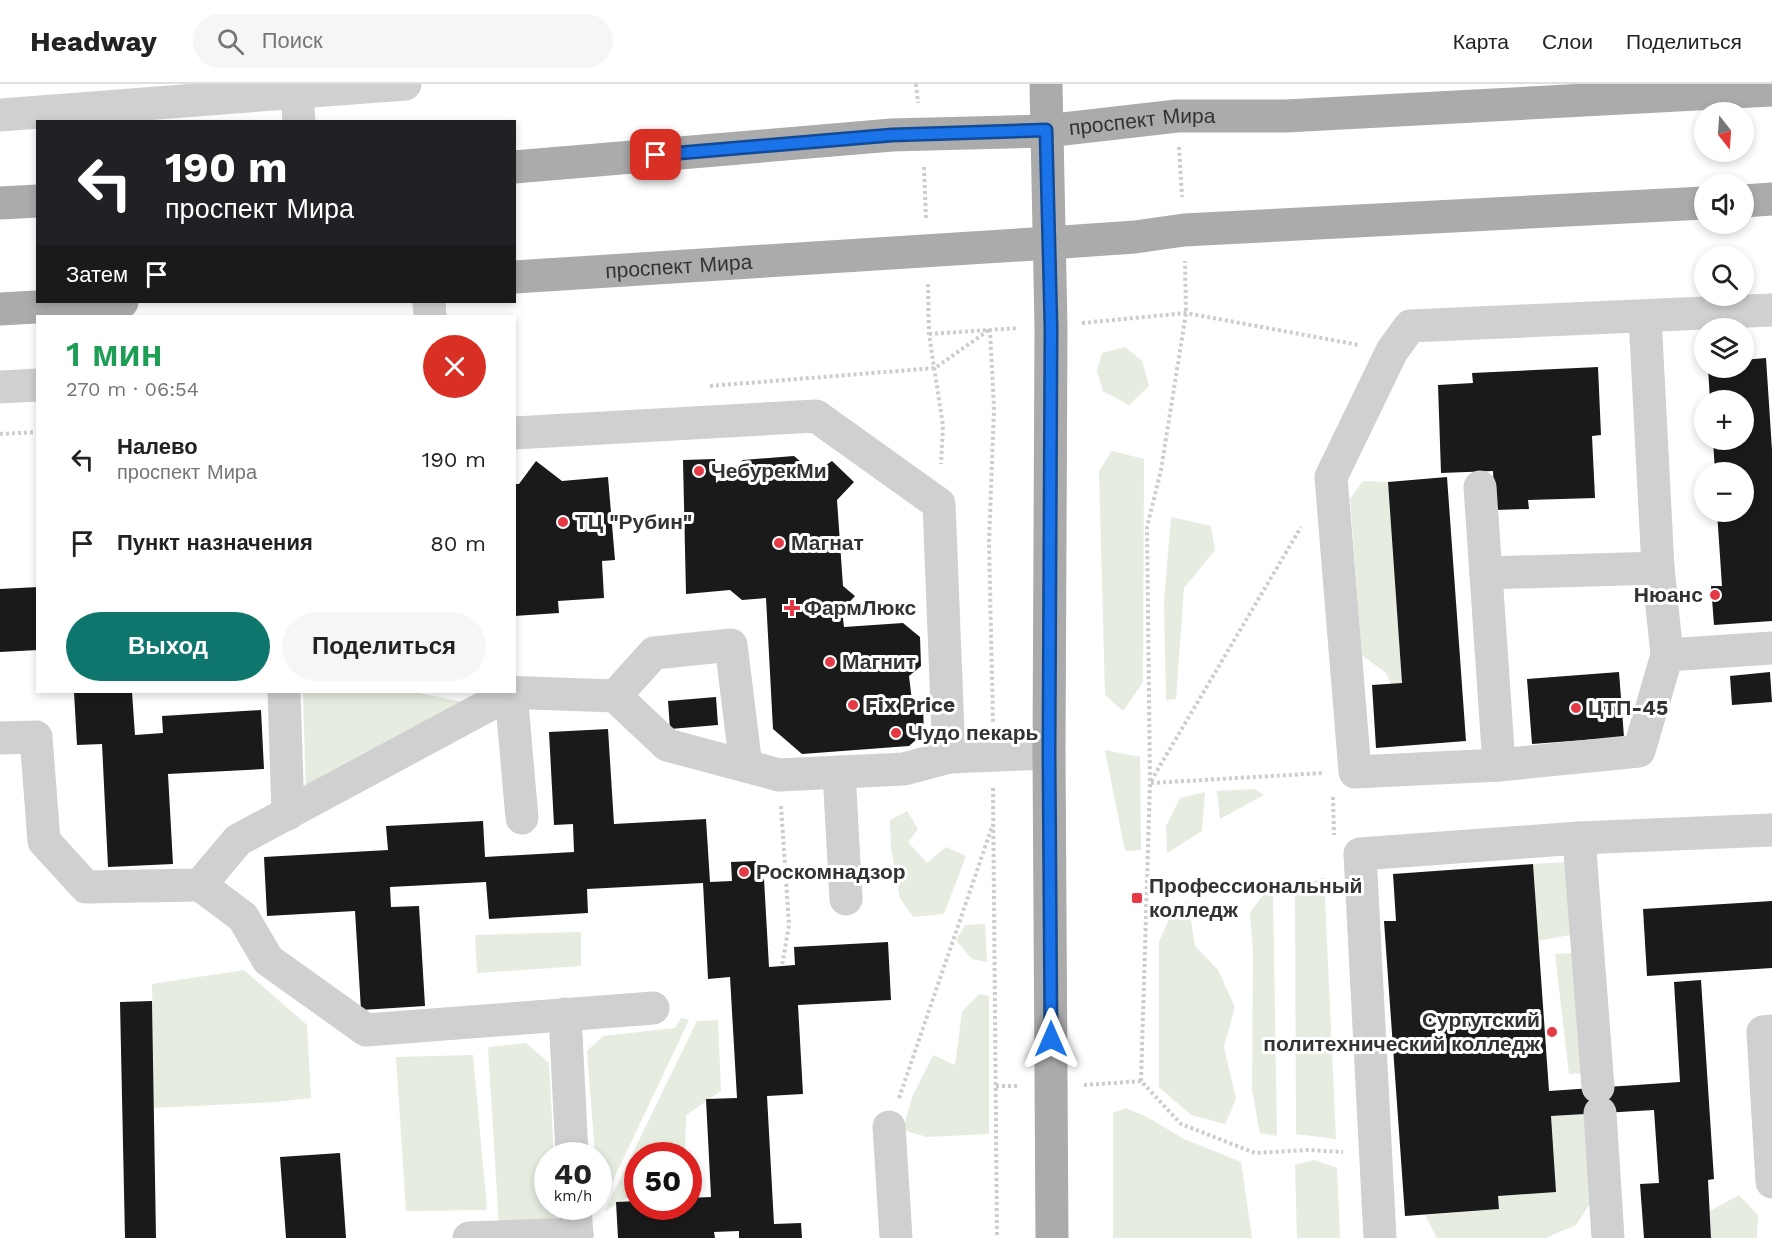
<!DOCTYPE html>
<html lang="ru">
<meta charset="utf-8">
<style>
body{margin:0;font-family:"Work Sans",sans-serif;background:#f6f6f6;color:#222;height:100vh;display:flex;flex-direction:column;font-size:22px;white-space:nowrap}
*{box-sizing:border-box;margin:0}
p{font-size:20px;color:#767676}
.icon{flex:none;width:33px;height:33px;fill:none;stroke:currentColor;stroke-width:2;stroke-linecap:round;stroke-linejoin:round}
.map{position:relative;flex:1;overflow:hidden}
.panel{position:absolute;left:36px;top:231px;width:480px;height:378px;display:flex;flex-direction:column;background:#fff;border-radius:0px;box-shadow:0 3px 9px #0003}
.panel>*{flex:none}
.hud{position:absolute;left:36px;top:36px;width:480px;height:183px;border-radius:0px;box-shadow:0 3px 9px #0003;background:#202124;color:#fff;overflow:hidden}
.needle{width:39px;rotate:163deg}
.controls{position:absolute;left:1694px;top:18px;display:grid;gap:12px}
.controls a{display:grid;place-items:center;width:60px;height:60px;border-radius:50%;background:#fff;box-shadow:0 3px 9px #0003;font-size:30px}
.speed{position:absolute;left:534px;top:1058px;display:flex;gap:12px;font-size:30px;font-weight:700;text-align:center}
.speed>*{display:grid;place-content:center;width:78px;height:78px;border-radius:50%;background:#fff;box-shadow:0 3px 9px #0003;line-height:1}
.speed small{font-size:15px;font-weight:400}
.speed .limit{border:9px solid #d22;background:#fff;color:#111}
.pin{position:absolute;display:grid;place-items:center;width:51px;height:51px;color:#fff;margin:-26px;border-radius:12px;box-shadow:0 3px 9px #0006}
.me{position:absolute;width:66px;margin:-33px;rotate:0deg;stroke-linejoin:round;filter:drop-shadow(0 0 4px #0008)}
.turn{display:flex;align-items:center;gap:21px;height:126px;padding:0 30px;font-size:27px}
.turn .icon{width:78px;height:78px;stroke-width:2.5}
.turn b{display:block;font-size:42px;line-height:51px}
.then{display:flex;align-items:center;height:57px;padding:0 30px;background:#0003;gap:12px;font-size:22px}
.round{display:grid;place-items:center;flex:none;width:63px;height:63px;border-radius:32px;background:#f6f6f6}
.summary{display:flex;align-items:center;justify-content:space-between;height:102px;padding:0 30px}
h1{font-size:36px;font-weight:600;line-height:45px;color:#1e9e55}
.button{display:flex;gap:12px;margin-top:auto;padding:12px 30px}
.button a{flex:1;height:69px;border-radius:36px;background:#0f766e;color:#fff;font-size:24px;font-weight:600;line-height:69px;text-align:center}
.button a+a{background:#f6f6f6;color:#222}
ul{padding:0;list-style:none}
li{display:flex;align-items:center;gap:18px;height:84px;padding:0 30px}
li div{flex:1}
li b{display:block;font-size:22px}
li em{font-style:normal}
header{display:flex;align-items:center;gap:36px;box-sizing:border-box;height:84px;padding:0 30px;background:#fff;border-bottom:2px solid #e0e0e0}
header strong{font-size:28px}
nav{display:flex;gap:33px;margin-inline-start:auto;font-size:21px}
.search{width:420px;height:54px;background:#f6f6f6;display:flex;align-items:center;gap:15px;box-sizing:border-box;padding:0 21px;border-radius:33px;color:#767676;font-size:22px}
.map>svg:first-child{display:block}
.green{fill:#e6ecdf}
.building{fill:#1a1a1a}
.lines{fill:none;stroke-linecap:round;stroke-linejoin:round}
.path{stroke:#cdcdcd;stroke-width:4;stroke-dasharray:3 3;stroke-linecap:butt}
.minor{stroke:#d0d0d0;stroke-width:33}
.major{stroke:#ababab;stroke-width:33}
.route-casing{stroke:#114b97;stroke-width:15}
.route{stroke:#1a73e8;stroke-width:10}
.poi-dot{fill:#e63946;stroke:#fff;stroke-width:2}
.labels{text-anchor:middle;stroke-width:6;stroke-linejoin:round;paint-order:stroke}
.street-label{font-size:21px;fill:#333;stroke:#fff}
.poi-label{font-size:21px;font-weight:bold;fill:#333;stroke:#fff;text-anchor:start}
</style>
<header>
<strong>Headway</strong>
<div class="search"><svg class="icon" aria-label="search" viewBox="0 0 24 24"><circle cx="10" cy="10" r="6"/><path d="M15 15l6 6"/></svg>Поиск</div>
<nav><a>Карта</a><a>Слои</a><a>Поделиться</a></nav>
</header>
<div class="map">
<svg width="1772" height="1154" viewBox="0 0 1772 1154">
<rect width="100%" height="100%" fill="#fff"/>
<g class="green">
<polygon points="1125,263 1142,277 1149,302 1129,321 1103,307 1097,287 1102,269"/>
<polygon points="1112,367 1144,375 1143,598 1123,627 1105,611 1099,387"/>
<polygon points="1363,397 1388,398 1402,599 1391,600 1386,589 1362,571 1350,415"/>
<polygon points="1171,433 1211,442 1215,466 1184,504 1176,615 1166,616 1164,517"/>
<polygon points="303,608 414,608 472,620 306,712"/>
<polygon points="1105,666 1140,673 1141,766 1125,767"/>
<polygon points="1254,705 1264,711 1220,735 1217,707"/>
<polygon points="1205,708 1202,747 1167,769 1166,742 1180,714"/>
<polygon points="907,727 918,745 908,758 927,779 946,763 966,772 944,830 913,833 900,814 891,765 890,736"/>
<polygon points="1566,778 1575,850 1538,857 1533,780"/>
<polygon points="1324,793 1336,1055 1296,1050 1295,805"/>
<polygon points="1268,804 1273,809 1277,1052 1260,1049 1252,1006 1253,869 1250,829"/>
<polygon points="1188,818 1195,862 1218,886 1235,923 1224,963 1236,1015 1225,1040 1191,1031 1159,1003 1159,858 1173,826"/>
<polygon points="985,840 987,878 972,875 956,856 965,841"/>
<polygon points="581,848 581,882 477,889 475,851"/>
<polygon points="1575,869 1584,989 1569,990 1555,870"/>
<polygon points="244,886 307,941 311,1014 275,1018 154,1024 152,900"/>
<polygon points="979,910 989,912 989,1050 927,1053 903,1046 912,1013 933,971 955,981 962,928"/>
<polygon points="681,934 689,936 599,1126 598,1071 595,1071 587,967 603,952 675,944"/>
<polygon points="718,936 721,1007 686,1031 685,1071 638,1071 637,1108 604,1128 697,937"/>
<polygon points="526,959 549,979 554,1071 548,1071 548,1122 556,1122 557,1140 499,1143 488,963"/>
<polygon points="473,971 487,1126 406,1127 396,973"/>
<polygon points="1126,1024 1147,1033 1184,1055 1241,1078 1252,1154 1113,1154 1113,1029"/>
<polygon points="1588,1030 1593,1115 1576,1141 1546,1154 1437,1154 1425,1131 1498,1125 1498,1112 1551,1032"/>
<polygon points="1314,1076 1337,1084 1340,1154 1297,1154 1295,1081"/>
<polygon points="1739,1111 1758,1131 1757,1154 1711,1154 1710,1127"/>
</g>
<g class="building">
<polygon points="1766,274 1772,366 1772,537 1714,541 1711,502 1722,502 1717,428 1743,428 1743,388 1715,388 1713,356 1743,356 1743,316 1710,316 1708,284 1743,284 1743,276"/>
<polygon points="1598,283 1601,351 1592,352 1595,414 1528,416 1529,425 1495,426 1493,387 1441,389 1438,301 1473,299 1472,289"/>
<polygon points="794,372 814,389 832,377 854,398 837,416 843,502 855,512 842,526 844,543 903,539 920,553 921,582 909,592 912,617 923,623 924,649 909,662 802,670 773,645 766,514 742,516 730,506 686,510 683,376 715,375 716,399 743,376"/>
<polygon points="536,377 562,397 608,393 615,476 602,477 604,514 558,517 559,529 514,532 514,400 519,400"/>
<polygon points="1447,393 1466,657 1376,664 1372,601 1402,599 1388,398"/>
<polygon points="38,503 38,566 0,568 0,505"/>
<polygon points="1619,588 1624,653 1532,660 1527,595"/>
<polygon points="1770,588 1772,618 1732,621 1730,592"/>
<polygon points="74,608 132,608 135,651 163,649 162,632 261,626 264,685 168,690 173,780 108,783 102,660 77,661"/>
<polygon points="716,613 718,641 670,645 668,617"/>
<polygon points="608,645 614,740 706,735 710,798 732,797 731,778 756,777 757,796 764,795 769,883 795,881 794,863 888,858 891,916 798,921 803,1010 767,1012 774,1140 801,1139 802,1154 739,1154 739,1147 714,1148 715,1154 618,1154 616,1118 638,1117 638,1122 688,1122 688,1114 711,1113 706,1015 737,1014 730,893 708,895 703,799 587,805 588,829 489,835 486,798 390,803 391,823 419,822 425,922 361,926 355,827 267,832 264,773 388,766 386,742 483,737 485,773 574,768 573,740 554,741 549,648"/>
<polygon points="1533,780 1549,1007 1680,998 1674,898 1701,896 1714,1095 1708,1096 1711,1154 1644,1154 1640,1100 1659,1099 1654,1026 1551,1032 1556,1108 1498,1112 1499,1125 1405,1132 1384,837 1396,837 1393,790"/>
<polygon points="1772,817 1772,884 1647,892 1643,825"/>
<polygon points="152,917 156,1154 125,1154 120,918"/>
<polygon points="340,1069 346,1154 286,1154 280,1073"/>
</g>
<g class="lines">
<g class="path">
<polyline points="916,0 918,19"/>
<polyline points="1179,63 1182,113"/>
<polyline points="924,83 926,135"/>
<polyline points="928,200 929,250 943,342 941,380"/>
<polyline points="1082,239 1186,229 1359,261"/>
<polyline points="990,245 994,325 989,458 993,640"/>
<polyline points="929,250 1018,244"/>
<polyline points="710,302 935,284 989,246"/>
<polyline points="0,350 38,348"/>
<polyline points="1151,697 1301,443"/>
<polyline points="1151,699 1323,689"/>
<polyline points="993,704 997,1154"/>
<polyline points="1333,713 1334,751"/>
<polyline points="781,722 789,841 782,882"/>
<polyline points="1141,997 1150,699 1147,443 1161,386 1186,229 1185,177"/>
<polyline points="1084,1001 1141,997 1181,1040 1255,1069 1308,1066 1343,1068"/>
<polyline points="996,1002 1019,1002"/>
<polyline points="899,1014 993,740"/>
</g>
<g class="minor">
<polyline points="296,0 299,38"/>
<polyline points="0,31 405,0"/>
<polyline points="429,218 430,232"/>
<polyline points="1645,232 1658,484 1667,571 1639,667 1499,681 1355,688 1331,393 1392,267 1410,242 1772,226"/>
<polyline points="0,303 38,301"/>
<polyline points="514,349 816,332 939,420 949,673"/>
<polyline points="1480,403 1499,681"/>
<polyline points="1486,489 1658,484"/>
<polyline points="1667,571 1772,564"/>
<polyline points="284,608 288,730"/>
<polyline points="500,608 615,612 667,661 779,691 904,685 949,673 1049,669"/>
<polyline points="511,609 522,734"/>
<polyline points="615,612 654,569 731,561 746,682"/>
<polyline points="0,654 36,653 44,757 86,803 200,801 238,756 511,609"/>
<polyline points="839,688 846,815"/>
<polyline points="1579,754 1598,1003"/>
<polyline points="200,801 243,833 268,876 366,946 653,924"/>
<polyline points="565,930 572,1071"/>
<polyline points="1772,947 1763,948 1772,1098"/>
<polyline points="1600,1029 1608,1154"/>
<polyline points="889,1043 896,1154"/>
<polyline points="575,1122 577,1154"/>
<polyline points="469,1154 577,1150"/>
<polyline points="1380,1154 1360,770 1579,754 1772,746"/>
</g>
<g class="major">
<polyline points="1046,0 1051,243 1049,669 1052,1154"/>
<path id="s1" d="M 514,83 L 892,51 L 1046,47 L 1177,32 L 1286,32 L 1772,6"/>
<polyline points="1743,117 1772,115"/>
<polyline points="0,119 38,117"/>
<path id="s2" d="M 514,193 L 1049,159 L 1135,153 L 1184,146 L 1704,119"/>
<polyline points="0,225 122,218"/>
</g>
</g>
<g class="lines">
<g class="route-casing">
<polyline id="route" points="656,71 892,51 1046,46 1051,243 1049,669 1051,955"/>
</g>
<use href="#route" class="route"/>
</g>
<g class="poi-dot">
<circle cx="699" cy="387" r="6"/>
<circle cx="563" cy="438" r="6"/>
<circle cx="779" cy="459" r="6"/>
<circle cx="1715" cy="511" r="6"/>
<path d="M789 515h6v6h6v6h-6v6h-6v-6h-6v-6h6z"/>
<circle cx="830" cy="578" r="6"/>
<circle cx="853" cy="621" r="6"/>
<circle cx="1576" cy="624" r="6"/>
<circle cx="896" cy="649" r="6"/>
<circle cx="744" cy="788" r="6"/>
<rect x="1131" y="808" width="12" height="12" rx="3"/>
<circle cx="1552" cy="948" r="6"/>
</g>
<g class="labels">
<g class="street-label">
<text dy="7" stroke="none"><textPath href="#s1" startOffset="630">проспект Мира</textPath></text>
<text dy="7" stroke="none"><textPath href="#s2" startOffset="165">проспект Мира</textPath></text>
</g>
<g class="poi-label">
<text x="711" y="394">ЧебурекМи</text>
<text x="575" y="445">ТЦ "Рубин"</text>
<text x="791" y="466">Магнат</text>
<text x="1703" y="518" text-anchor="end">Нюанс</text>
<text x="804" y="531">ФармЛюкс</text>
<text x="842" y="585">Магнит</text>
<text x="865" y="628">Fix Price</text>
<text x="1588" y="631">ЦТП-45</text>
<text x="908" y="656">Чудо пекарь</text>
<text x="756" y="795">Роскомнадзор</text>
<text x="1149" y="809">Профессиональный<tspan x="1149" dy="24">колледж</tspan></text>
<text x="1540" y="943" text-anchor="end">Сургутский<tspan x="1540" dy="24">политехнический колледж</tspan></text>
</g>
</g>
</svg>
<div class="controls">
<a><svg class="needle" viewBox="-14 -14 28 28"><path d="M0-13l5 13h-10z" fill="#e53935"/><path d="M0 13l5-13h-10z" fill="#767676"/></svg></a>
<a><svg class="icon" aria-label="sound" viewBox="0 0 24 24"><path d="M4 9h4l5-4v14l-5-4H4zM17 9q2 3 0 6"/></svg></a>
<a><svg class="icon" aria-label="search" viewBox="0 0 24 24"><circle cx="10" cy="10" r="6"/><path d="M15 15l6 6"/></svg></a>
<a><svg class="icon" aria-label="layers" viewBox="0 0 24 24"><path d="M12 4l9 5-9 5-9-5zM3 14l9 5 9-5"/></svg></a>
<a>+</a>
<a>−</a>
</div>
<div class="speed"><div>40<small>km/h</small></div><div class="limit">50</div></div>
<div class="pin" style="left:656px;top:71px;background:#d93025"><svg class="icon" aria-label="arrive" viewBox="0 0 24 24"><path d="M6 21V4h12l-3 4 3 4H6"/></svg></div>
<svg class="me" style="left:1051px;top:955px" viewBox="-20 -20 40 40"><path d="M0-17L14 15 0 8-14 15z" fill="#1a73e8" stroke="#fff" stroke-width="4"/></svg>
<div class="hud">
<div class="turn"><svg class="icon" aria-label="left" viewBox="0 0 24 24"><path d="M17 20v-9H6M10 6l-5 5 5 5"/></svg><div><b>190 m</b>проспект Мира</div></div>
<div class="then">Затем<svg class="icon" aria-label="arrive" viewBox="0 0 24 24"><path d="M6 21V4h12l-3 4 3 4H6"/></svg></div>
</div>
<section class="panel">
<div class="summary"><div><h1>1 мин</h1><p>270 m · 06:54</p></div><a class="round" style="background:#d93025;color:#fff"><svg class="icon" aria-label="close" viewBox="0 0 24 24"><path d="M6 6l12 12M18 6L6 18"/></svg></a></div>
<ul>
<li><svg class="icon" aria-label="left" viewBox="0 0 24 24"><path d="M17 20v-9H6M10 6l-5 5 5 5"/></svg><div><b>Налево</b><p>проспект Мира</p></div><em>190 m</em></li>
<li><svg class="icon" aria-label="arrive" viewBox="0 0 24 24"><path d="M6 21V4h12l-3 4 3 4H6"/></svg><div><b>Пункт назначения</b></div><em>80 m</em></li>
</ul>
<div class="button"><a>Выход</a><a>Поделиться</a></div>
</section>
</div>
